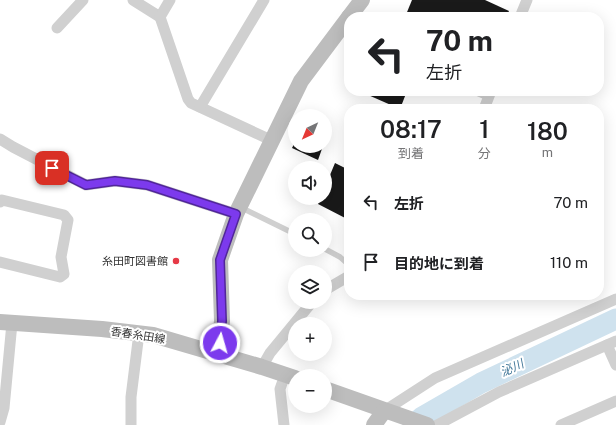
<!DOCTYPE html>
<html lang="ja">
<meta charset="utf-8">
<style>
body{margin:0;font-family:"Public Sans","Noto Sans JP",sans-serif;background:#f2f2f2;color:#202124;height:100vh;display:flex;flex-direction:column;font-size:15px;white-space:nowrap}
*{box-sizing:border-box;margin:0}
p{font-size:13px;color:#757577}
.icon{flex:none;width:22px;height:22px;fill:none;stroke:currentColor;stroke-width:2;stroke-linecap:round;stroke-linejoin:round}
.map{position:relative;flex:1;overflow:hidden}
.side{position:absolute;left:344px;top:104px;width:260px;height:196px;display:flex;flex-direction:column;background:#fff;border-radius:16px;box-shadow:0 4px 16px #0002}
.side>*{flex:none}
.top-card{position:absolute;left:344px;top:12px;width:260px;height:84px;border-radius:16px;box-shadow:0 4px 16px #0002;background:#fff;color:#202124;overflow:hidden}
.needle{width:26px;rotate:223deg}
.controls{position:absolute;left:288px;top:109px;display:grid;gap:8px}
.controls a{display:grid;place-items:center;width:44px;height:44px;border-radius:50%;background:#fff;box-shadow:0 4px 16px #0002;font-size:20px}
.pin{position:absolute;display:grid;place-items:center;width:34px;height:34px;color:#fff;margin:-17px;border-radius:8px;box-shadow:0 2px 6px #0006}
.me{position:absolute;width:44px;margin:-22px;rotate:6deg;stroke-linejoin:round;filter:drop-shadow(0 0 3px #0008)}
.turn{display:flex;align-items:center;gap:14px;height:84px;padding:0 16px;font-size:18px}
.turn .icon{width:52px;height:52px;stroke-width:2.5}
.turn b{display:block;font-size:28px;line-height:34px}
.eta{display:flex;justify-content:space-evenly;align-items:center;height:68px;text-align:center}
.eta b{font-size:24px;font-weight:600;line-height:28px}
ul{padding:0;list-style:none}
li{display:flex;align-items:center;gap:12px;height:60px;padding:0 16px}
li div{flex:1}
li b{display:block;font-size:15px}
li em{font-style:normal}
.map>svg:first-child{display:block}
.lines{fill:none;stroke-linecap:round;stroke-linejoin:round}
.river{stroke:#cfe2ee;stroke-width:21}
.building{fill:#1a1a1a}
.lane{stroke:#d0d0d0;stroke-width:5.5}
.street{stroke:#d0d0d0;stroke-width:11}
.secondary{stroke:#bdbdbd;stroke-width:16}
.route-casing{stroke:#51269a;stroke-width:10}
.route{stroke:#7c3aed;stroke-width:7}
.poi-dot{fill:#e63946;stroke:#fff;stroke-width:1.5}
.labels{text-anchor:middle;stroke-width:4;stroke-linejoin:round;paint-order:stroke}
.poi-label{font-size:11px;fill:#333;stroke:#fff;text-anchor:end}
.street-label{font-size:11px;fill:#333;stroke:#fff}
.water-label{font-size:12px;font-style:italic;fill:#3f7597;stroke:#fff}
</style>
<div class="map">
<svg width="616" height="425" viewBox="0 0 616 425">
<rect width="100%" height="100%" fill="#fff"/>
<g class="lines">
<polyline class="river" points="413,425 422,417 481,383 616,319"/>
</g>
<g class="building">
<polygon points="412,0 485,0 509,11 506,17 405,17"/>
<polygon points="359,91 407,91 400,109"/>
<polygon points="295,142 295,146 323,146 318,160 292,148"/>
<polygon points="335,163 349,170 349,220 318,204 320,198 325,198 325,187"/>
</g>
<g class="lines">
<g class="lane">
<polyline points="472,91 488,98"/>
<polyline points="242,208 295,234"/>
<polyline points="325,249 340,257 349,265"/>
</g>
<g class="street">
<polyline points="133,0 160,17 188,99 191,103 273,141"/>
<polyline points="160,17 170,0"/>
<polyline points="520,17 527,0"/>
<polyline points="57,28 83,0"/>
<polyline points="200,107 264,0"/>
<polyline points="484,109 491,91"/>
<polyline points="0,139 13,147 86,185 115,181 147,185 236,214"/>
<polyline points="0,202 2,200 64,215 68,220 61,257 64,274 60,277 0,262"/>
<polyline points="325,290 349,276"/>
<polyline points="607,345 616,365"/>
<polyline points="262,367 270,353 312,302"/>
<polyline points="384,411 435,378 616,299"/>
<polyline points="0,422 4,408 12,323"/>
<polyline points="131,425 131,397 139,333"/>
<polyline points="284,425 280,389 285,375"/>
<polyline points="437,425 499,392 616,341"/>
<polyline points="561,425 616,401"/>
</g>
<g class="secondary">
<polyline points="349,17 362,0"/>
<polyline points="0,322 102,329 153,335 262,367 295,378"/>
<polyline points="218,354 222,321 220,260 236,214 301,81 349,17"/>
<polyline points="325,389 427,425"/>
<polyline points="374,425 384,411"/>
</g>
</g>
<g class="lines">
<g class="route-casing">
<polyline id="route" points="52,168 86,185 115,181 147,185 236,214 220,260 222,321 220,343"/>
</g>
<use href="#route" class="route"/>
</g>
<circle class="poi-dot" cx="176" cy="261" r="4"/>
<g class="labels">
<g class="poi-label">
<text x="168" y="265">糸田町図書館</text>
</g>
<g class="street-label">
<text transform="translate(138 335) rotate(9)" y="4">香春糸田線</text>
</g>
<g class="water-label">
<text transform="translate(512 368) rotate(-25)" y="4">泌川</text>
</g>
</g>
</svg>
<div class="controls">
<a><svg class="needle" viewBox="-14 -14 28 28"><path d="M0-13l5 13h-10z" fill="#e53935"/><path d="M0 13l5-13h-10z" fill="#757577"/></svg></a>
<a><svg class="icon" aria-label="sound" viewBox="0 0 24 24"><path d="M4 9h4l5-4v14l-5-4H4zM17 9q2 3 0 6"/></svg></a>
<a><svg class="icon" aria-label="search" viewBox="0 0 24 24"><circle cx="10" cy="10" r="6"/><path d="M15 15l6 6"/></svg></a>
<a><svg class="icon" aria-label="layers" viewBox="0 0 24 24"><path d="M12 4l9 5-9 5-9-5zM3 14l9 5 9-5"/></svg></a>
<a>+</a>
<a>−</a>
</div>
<div class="pin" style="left:52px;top:168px;background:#d93025"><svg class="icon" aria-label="arrive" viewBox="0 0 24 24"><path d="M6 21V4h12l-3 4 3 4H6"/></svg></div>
<svg class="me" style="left:220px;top:343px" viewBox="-20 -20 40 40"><circle r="17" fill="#7c3aed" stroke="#fff" stroke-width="3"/><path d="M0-11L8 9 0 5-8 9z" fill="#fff"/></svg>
<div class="top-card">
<div class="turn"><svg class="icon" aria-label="left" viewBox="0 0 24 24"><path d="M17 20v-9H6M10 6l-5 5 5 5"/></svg><div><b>70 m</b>左折</div></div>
</div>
<section class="side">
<div class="eta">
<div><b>08:17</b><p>到着</p></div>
<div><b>1</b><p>分</p></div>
<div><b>180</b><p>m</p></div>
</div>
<ul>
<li><svg class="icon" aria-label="left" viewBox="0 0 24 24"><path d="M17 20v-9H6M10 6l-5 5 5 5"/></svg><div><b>左折</b></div><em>70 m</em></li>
<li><svg class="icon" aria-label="arrive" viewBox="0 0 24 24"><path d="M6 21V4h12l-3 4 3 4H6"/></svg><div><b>目的地に到着</b></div><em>110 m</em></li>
</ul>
</section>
</div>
